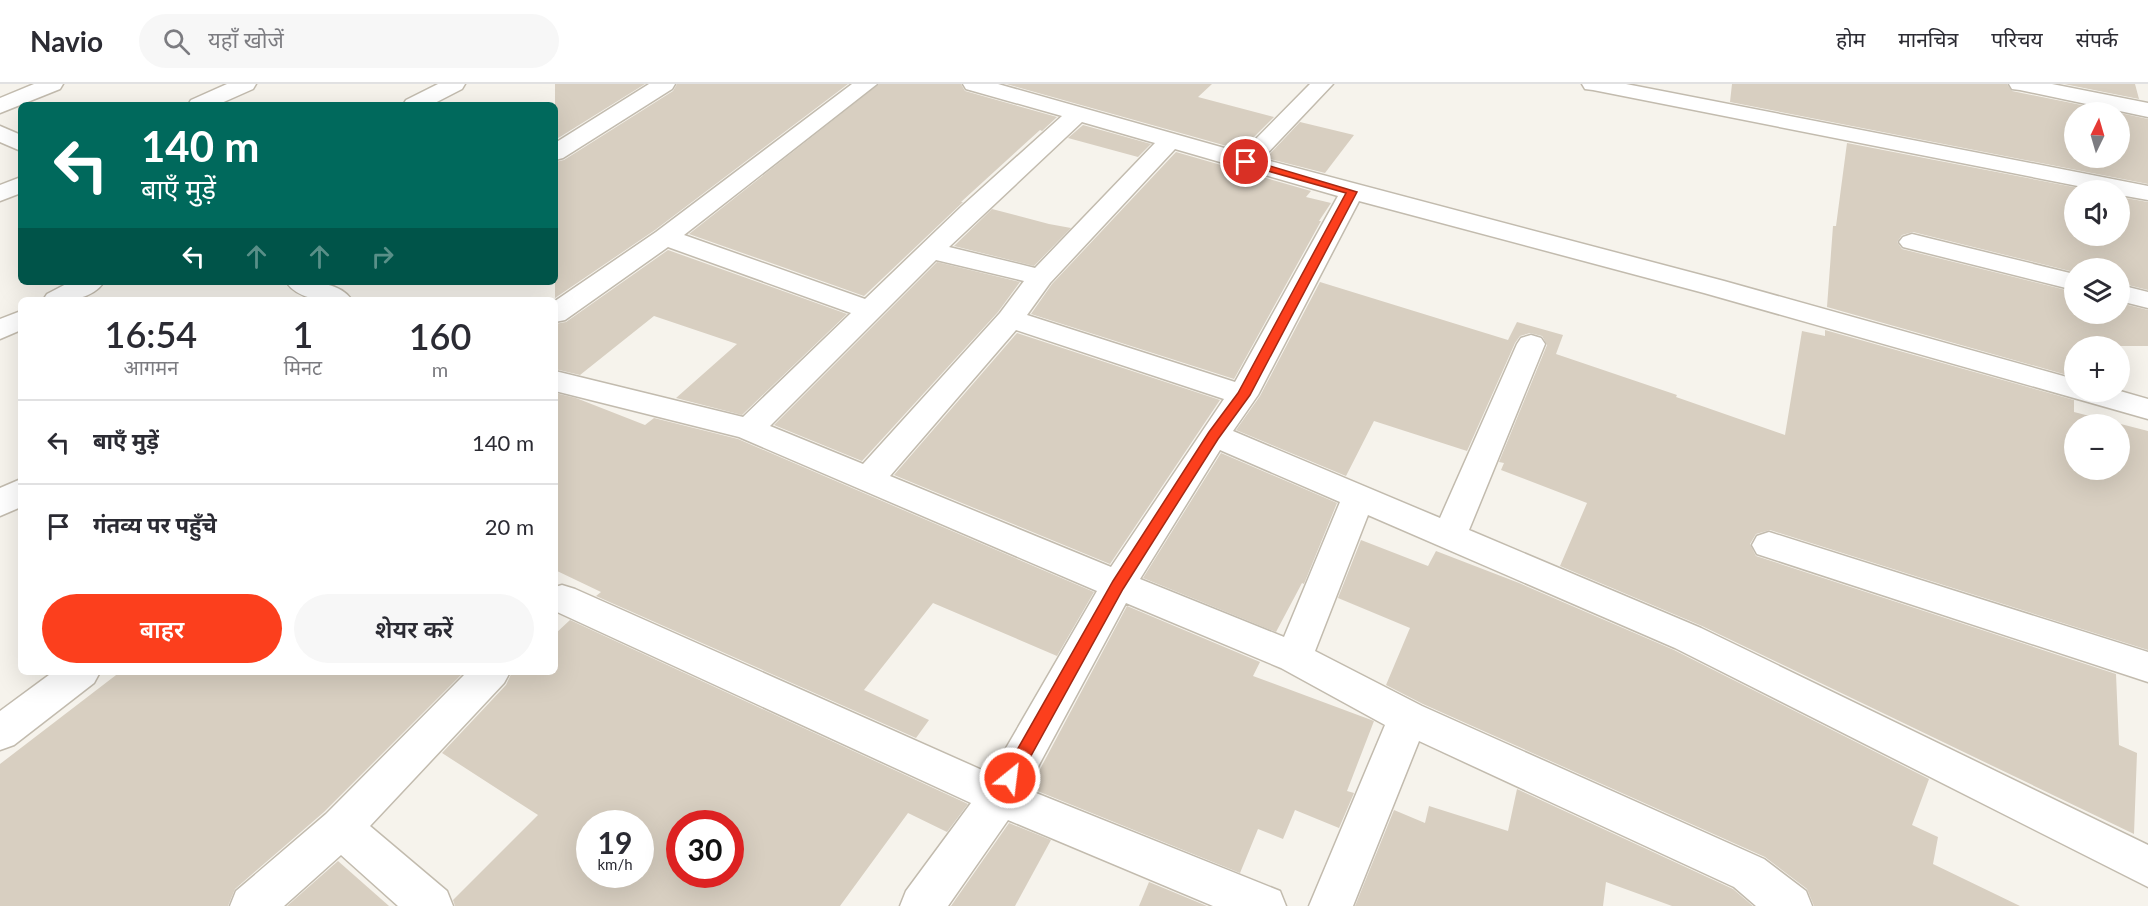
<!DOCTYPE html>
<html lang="hi">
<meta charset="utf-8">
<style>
body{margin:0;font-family:Lato,"Noto Sans Devanagari",sans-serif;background:#f7f7f7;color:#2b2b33;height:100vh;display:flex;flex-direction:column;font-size:22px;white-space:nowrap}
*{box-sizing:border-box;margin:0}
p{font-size:20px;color:#7c7c81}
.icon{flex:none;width:33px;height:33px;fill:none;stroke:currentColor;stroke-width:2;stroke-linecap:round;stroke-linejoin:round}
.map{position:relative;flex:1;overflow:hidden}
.drawer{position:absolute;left:18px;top:213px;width:540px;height:378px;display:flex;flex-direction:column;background:#fff;border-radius:9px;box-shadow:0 6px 24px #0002}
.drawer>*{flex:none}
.top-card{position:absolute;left:18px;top:18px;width:540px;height:183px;border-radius:9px;box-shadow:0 6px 24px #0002;background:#00695c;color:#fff;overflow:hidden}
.needle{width:39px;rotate:5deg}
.fabs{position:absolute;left:2064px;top:18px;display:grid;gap:12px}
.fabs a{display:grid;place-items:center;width:66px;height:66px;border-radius:50%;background:#fff;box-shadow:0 6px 24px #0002;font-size:30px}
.speed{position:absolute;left:576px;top:726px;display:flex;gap:12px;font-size:30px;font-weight:700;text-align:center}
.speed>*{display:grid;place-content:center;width:78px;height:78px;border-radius:50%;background:#fff;box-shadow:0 6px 24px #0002;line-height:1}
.speed small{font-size:15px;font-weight:400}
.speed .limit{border:9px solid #d22;background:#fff;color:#111}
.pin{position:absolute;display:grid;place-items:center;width:51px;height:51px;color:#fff;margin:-26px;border:3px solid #fff;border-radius:50%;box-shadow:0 2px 6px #0007}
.me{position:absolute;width:66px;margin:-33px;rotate:29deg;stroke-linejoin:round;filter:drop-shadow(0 0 4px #0008)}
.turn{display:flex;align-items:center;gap:21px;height:126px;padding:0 24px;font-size:27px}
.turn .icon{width:78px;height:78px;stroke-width:2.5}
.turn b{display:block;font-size:42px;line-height:51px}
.lanes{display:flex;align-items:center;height:57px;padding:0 24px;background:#0003;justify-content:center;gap:30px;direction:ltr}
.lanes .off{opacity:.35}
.eta{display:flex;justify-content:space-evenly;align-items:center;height:102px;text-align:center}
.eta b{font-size:36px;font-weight:600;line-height:42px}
.cta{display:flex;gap:12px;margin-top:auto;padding:12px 24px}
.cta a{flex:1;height:69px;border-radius:36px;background:#fc3f1d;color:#fff;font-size:24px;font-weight:600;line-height:69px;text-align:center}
.cta a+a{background:#f7f7f7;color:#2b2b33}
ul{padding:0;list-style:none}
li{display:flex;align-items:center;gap:18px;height:84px;padding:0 24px;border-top:2px solid #e1e1e2}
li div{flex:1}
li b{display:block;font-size:22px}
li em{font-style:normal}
header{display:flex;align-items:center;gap:36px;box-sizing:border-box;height:84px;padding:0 30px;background:#fff;border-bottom:2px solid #e1e1e2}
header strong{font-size:28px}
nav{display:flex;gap:33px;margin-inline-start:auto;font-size:21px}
.search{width:420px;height:54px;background:#f7f7f7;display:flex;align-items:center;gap:15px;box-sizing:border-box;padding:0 21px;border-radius:33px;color:#7c7c81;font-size:22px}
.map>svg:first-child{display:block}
.building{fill:#d8cfc1;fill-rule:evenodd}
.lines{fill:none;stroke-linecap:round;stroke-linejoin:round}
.street-casing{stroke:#c2bbae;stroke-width:3}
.street{fill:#fff;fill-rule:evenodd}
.route{fill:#fc3f1d;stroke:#a42913;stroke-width:1.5}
</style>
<header>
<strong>Navio</strong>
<div class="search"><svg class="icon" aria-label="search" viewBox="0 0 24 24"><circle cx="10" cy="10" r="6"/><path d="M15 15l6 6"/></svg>यहाँ खोजें</div>
<nav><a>होम</a><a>मानचित्र</a><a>परिचय</a><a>संपर्क</a></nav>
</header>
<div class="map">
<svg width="2148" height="822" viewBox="0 0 2148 822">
<rect width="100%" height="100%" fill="#f6f3ec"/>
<g class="building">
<polygon points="555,0 645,0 555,56"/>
<polygon points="677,0 848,0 655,146 555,214 555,78 564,76 673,7"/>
<polygon points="879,0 961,0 965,7 1057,33 1042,47 1040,46 961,118 963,118 864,212 689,150"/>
<polygon points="1006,0 1212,0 1198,13 1274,33 1241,66"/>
<polygon points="1732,0 2007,0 2012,7 2116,28 2074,28 2074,74 2120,74 2120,29 2148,35 2148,100 1730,18"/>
<polygon points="2064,0 2135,0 2139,15"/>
<polygon points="1300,38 1354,51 1325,89 1266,74"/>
<polygon points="1083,41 1151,60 1138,73 1068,54"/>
<polygon points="1847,59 2089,106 2074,106 2074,152 2120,152 2120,113 2148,118 2148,206 2120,199 2120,184 2074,184 2074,188 1913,148 1902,151 1897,158 1902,165 2074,208 2074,230 2120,230 2120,219 2148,226 2148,262 2074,262 2074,293 1827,223 1833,142 1836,142"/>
<polygon points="1176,68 1311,107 1306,113 1331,119 1319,137 1321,137 1234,295 1031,230 1052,200"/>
<polygon points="992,125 1049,140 1071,144 1034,182 954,162"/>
<polygon points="668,166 847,230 742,331 676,314 737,260 654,232 580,291 555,285 555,240 566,238"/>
<polygon points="937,178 1020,198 998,228 862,377 774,341"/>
<path d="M 1320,198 L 1508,256 L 1517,238 L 1563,251 L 1556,270 L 1677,311 L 1676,313 L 1785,351 L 1802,247 L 1825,252 L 1825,246 L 2074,316 L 2074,328 L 2148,347 L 2148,566 L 1770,446 L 1756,450 L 1750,460 L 1756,472 L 2116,590 L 2119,661 L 2137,669 L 2134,750 L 1702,542 L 1560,482 L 1587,419 L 1501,386 L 1504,379 L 1499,378 L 1547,261 L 1542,252 L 1530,249 L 1520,252 L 1515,259 L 1467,367 L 1374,337 L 1346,392 L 1236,346 L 1260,312 ZM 2074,340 L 2120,340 L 2120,386 L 2074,386 Z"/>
<polygon points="1017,249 1220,316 1110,480 894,391"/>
<polygon points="555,309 576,314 645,341 654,334 738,355 1094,508 1057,572 933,519 864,606 929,636 916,654 596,512 601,508 555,486"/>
<polygon points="1221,369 1337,419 1304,500 1302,499 1276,548 1143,494"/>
<polygon points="1361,456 1428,482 1436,467 1519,499 1674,566 1929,695 1912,741 1938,753 1933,780 2020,822 1814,822 1807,805 1765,773 1423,620 1386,601 1410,544 1338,514"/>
<polygon points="1127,522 1260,578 1253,592 1374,637 1347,707 1354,709 1339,744 1295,726 1283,755 1258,745 1240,789 1030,704"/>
<path d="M 570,536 L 968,720 L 947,748 L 908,729 L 840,822 L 455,822 L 453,816 L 538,731 L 442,669 L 506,601 L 512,588 L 555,588 L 555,550 ZM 590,740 L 640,740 L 640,790 L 590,790 ZM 680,740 L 730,740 L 730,790 L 680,790 Z"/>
<polygon points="120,588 464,588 324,728 235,805 228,822 0,822 0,680"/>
<polygon points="1517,705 1733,805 1753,822 1672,822 1606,798 1603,822 1355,822 1394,726 1425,739 1429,722 1508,747"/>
<polygon points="1009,739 1051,756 1015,822 951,822"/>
<polygon points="338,777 389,822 287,822"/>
<polygon points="1149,798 1207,822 1139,822"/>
</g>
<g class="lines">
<g class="street-casing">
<g id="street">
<polygon points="34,0 63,0 60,5 0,29 0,14"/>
<polygon points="227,0 256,0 253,5 217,21 188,21 191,16"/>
<polygon points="438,0 465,0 462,5 431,21 403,21 406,16"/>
<polygon points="649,0 675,0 672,5 563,74 555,76 555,59"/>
<path d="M 852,0 L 877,0 L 684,151 L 865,215 L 962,122 L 1062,32 L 966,5 L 963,0 L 998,0 L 1242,69 L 1310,0 L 1333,0 L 1262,75 L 1724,197 L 2074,295 L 2074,308 L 2120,307 L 2148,315 L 2148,335 L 1704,209 L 1359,117 L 1258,311 L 1233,347 L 1440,434 L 1517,260 L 1521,254 L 1531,251 L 1541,254 L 1545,260 L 1469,446 L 1701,544 L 2148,761 L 2148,803 L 1675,564 L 1368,431 L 1315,567 L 1422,622 L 1764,775 L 1806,807 L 1812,822 L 1756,822 L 1734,803 L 1419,657 L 1353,822 L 1309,822 L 1385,641 L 1281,584 L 1126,519 L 1026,705 L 1280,807 L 1286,822 L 1213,822 L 1008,736 L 948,822 L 900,822 L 906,807 L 971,719 L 555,527 L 555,503 L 562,501 L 575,505 L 991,690 L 1097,507 L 739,353 L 555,307 L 555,287 L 743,333 L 851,229 L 668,163 L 565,236 L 555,238 L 555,217 L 656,148 ZM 1082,38 L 1155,59 L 1035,184 L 949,163 ZM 1175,65 L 1338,112 L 1235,298 L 1027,231 L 1050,199 ZM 936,176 L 1024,197 L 1000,229 L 863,380 L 770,342 ZM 1016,246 L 1224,315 L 1111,483 L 890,392 ZM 1220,366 L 1340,418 L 1284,553 L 1140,495 Z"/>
<polygon points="1582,0 1626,0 2148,102 2148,116 2120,111 2120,106 2098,106 1593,6 1585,5"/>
<polygon points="2009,0 2052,0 2148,19 2148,33 2020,6 2012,5"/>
<polygon points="0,42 21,51 21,67 0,58"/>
<polygon points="21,93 21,109 0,117 0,101"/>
<polygon points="1912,150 2074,190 2074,206 1903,163 1899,158 1903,153"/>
<path d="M 70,198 L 104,198 C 90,218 65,216 43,216 L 47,210 Z"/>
<path d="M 286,198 C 308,198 338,196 352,216 C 330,216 301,219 286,198 Z"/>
<polygon points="2120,201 2148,208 2148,224 2120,217"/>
<polygon points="21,227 21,246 0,255 0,235"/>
<polygon points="21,395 21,423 0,432 0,404"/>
<polygon points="1769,448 2148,568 2148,598 1757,470 1752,461 1757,452"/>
<polygon points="53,588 100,588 94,599 14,661 0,666 0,627"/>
<polygon points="467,588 510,588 504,599 370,742 447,807 453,822 398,822 341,771 284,822 230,822 236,807 326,730"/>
</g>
</g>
<use href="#street" class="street"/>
</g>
<polygon class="route" points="1243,76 1250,76 1357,108 1250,311 1218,355 1123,505 1016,699 1010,701 1004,699 1002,694 1004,689 1113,497 1209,348 1238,309 1346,109 1243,80"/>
</svg>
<div class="fabs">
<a><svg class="needle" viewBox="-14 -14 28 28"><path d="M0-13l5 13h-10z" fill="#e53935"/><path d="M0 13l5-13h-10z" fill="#7c7c81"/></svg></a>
<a><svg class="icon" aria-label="sound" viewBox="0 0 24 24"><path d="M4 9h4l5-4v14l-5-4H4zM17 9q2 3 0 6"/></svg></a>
<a><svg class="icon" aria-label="layers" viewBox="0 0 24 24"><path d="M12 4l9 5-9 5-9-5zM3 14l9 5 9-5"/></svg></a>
<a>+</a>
<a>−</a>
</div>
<div class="speed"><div>19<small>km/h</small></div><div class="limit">30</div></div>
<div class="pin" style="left:1246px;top:78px;background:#d93025"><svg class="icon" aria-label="arrive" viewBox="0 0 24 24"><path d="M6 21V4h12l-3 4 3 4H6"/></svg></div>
<svg class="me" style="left:1010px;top:694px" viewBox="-20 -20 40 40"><circle r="17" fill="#fc3f1d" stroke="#fff" stroke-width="3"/><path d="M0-11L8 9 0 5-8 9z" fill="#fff"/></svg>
<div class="top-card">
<div class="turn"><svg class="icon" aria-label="left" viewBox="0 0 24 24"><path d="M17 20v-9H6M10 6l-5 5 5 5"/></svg><div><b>140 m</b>बाएँ मुड़ें</div></div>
<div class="lanes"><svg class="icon" aria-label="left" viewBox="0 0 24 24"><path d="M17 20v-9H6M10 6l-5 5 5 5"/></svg><svg class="icon off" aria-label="ahead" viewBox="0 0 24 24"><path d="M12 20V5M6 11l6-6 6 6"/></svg><svg class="icon off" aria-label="ahead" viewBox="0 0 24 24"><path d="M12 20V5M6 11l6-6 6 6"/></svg><svg class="icon off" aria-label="right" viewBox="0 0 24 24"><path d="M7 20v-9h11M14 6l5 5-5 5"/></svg></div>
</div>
<section class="drawer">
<div class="eta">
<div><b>16:54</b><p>आगमन</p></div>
<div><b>1</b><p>मिनट</p></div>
<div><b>160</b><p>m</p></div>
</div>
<ul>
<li><svg class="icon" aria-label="left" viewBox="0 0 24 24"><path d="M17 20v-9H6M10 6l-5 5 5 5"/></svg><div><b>बाएँ मुड़ें</b></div><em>140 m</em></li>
<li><svg class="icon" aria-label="arrive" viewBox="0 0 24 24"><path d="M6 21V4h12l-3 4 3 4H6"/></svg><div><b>गंतव्य पर पहुँचे</b></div><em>20 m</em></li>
</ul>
<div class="cta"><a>बाहर</a><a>शेयर करें</a></div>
</section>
</div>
